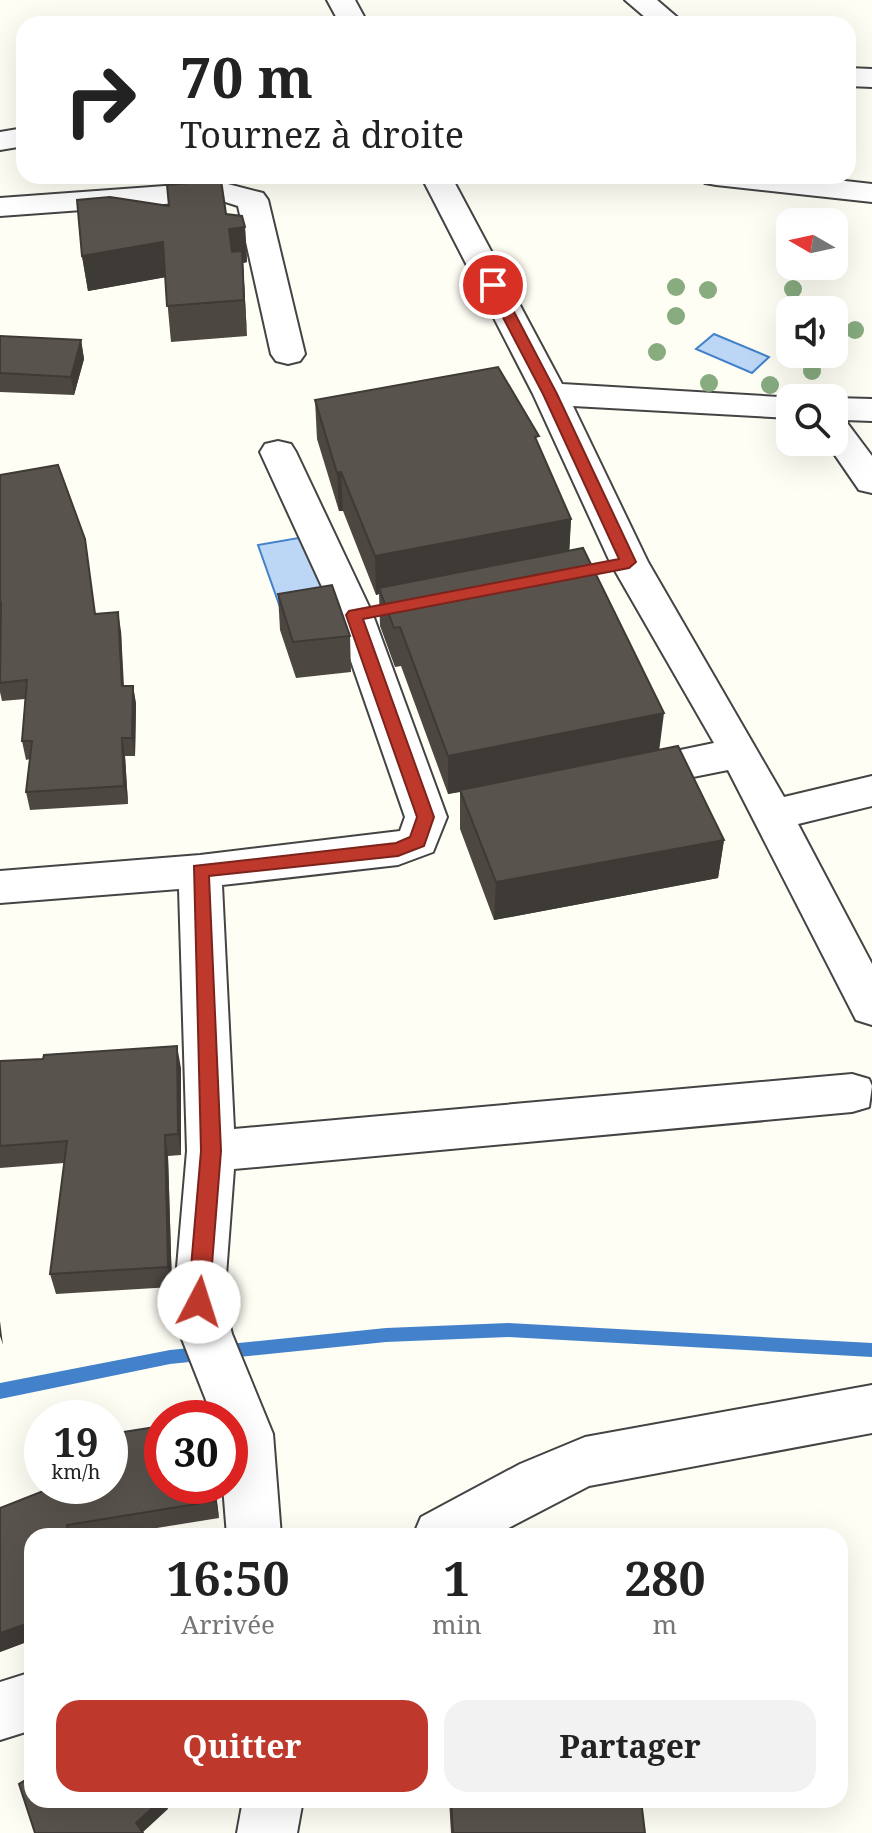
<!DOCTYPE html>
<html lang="fr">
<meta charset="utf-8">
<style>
body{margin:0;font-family:"Noto Serif",serif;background:#f2f2f2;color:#222;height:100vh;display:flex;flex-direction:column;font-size:30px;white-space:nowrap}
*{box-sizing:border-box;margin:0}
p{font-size:26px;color:#767676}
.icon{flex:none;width:44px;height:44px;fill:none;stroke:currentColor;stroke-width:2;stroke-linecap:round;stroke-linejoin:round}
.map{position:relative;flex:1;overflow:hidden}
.panel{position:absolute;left:24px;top:1528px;width:824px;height:280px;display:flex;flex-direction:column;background:#fff;border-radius:24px;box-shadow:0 8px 32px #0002}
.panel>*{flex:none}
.top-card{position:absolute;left:16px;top:16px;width:840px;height:168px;border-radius:24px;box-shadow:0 8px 32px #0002;background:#fff;color:#222;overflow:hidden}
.needle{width:52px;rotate:279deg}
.fabs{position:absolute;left:776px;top:208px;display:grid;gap:16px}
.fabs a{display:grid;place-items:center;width:72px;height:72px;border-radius:16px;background:#fff;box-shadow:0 8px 32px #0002;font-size:40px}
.speed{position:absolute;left:24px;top:1400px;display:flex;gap:16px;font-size:40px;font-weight:700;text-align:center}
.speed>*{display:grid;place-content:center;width:104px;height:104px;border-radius:50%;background:#fff;box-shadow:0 8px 32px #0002;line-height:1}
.speed small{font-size:20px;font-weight:400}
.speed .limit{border:12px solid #d22;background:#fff;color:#111}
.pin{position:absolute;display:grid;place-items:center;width:68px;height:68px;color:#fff;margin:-34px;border:4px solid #fff;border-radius:50%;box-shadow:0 2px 8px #0007}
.me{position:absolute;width:88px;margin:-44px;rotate:5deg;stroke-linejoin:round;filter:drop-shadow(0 0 6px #0008)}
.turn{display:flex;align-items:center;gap:28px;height:168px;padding:0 32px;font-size:36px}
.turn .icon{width:104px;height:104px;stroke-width:2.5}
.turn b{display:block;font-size:56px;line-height:68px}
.eta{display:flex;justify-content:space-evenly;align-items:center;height:136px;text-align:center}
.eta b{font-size:48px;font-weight:700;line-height:56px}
.cta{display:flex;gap:16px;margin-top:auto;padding:16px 32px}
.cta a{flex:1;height:92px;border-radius:24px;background:#be382b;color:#fff;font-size:32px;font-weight:700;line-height:92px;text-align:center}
.cta a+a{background:#f2f2f2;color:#222}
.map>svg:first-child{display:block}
.water{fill:#bbd7f5;stroke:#4382ca;stroke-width:2}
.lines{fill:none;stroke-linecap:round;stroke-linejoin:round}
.stream{fill:#4382ca;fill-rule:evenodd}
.street-casing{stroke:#444;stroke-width:4}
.street{fill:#fff;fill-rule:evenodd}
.tree{fill:#88ac80}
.wall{fill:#4d4742}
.shaded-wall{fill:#3e3a36}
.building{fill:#59534d;stroke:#3e3a36;stroke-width:2}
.route{fill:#be382b;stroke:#7c241c;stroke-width:2}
</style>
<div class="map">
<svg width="872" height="1833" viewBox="0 0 872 1833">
<rect width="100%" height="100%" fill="#fffef5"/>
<g class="water">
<polygon points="714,334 769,357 752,373 696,349"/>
<polygon points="304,537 328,593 280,607 258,545"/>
</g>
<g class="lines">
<polygon class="stream" points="508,1323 872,1343 872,1357 508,1337 386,1342 170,1364 0,1399 0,1383 170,1350 386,1328"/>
<g class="street-casing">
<g id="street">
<polygon points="327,0 355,0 368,24 340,24"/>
<polygon points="625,0 657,0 685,24 653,24"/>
<polygon points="848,68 872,69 872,87 848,86"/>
<polygon points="24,128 24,146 0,150 0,132"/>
<polygon points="421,176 451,176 562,384 796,398 790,398 790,418 573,406 648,562 784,797 872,776 872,806 798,824 872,964 872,1025 856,1020 728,770 628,790 613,786 607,775 613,764 714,743 610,562 533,394"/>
<polygon points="701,176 801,176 872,184 872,202 716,185 705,183"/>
<polygon points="220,182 263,193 268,200 305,354 300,361 288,364 276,361 271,354 238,206 219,200 0,216 0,198"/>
<polygon points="834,398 872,399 872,421 845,420 872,456 872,493 859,490 826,442 834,442"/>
<polygon points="278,441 291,444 296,452 373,615 447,817 433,852 398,865 222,885 234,1129 852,1074 869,1079 872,1086 869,1107 852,1112 234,1169 224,1302 232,1334 273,1434 281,1536 227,1536 223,1486 230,1486 230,1418 213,1418 180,1334 174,1302 187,1151 179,889 0,903 0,871 200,855 400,831 405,817 335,615 260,452 265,444"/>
<polygon points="872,1385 872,1433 589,1486 493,1536 413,1536 421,1517 520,1464 585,1437"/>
<polygon points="32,1672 32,1730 0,1740 0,1682"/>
<polygon points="243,1800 303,1800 297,1833 237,1833"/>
</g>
</g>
<use href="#street" class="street"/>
</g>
<g class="tree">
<circle cx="676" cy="287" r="9"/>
<circle cx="793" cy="289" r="9"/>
<circle cx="708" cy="290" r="9"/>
<circle cx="676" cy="316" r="9"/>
<circle cx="855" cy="330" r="9"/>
<circle cx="657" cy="352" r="9"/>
<circle cx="812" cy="371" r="9"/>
<circle cx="709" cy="383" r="9"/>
<circle cx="770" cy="385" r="9"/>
</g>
<g class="wall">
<polygon points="226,214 245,227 247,262 243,263 247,336 171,342 165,277 88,291 82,256"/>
<polygon points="0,336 81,340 84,359 74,395 0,392"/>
<polygon points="315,400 539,446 571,519 569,550 659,750 724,840 718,878 494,920 460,829 460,792 448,794 401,666 395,667 380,626 379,594 376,595 343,511 339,511 317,439"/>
<polygon points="0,475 96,614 121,631 124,686 133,686 136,704 135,756 125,756 128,804 30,810 26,792 30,759 26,760 22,741 25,699 2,701 0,692"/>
<polygon points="278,594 350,636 351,672 296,678 280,630"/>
<polygon points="0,1061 181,1068 181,1155 168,1156 172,1287 56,1294 50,1274 64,1163 0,1168"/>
<polygon points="162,1486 215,1486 219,1518 107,1536 32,1536 32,1640 0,1652 0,1508"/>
<polygon points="449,1800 641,1800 645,1833 451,1833"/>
</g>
<g class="shaded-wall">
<polygon points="245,227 247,262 243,263 247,336 244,300 232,265 229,229"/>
<polygon points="163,242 167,277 88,291 82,256"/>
<polygon points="81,340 84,359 74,395 71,377"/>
<polygon points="341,472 343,511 339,511 337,473"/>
<polygon points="571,519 569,558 379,588 379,594 376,595 375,556"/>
<polygon points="118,612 121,631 124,705 122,686"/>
<polygon points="133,686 136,704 135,756 132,738"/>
<polygon points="664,713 659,752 448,794 448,756"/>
<polygon points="122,738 125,756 128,804 124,786"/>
<polygon points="724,840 718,878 494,920 496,882"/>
<polygon points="177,1046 181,1068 181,1155 178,1134"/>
<polygon points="165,1135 168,1156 172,1287 168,1267"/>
<polygon points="0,1321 3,1345 0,1336"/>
<polygon points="214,1486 215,1486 219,1518 215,1501"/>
<polygon points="32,1622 32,1640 0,1652 0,1633"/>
<polygon points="161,1800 165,1800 168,1809 142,1833 136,1823"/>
</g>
<g class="building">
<polygon points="254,21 255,24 236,24"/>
<polygon points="221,180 226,214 242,216 245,227 229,229 232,252 242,251 244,300 167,306 163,242 82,256 77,200 110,197 169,206 167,185"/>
<polygon points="0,336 81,340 71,377 0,373"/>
<polygon points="498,367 539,436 535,437 571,519 375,556 341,472 337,473 315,400"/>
<polygon points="58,465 85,539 95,614 118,612 122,686 133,686 132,738 122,738 124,786 26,792 32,741 22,741 27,680 0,683 1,602 0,602 0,475"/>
<polygon points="583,548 664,713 448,756 400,627 394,628 379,588"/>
<polygon points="332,585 350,636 293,642 278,594"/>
<polygon points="678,746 724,840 496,882 460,790"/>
<polygon points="177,1046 178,1134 165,1135 168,1267 50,1274 67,1141 0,1146 0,1061 43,1059 44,1055"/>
<polygon points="162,1426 162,1486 214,1486 215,1501 67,1525 69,1536 32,1536 32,1622 0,1633 0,1508 56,1486 110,1486 110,1434"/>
<polygon points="32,1776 32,1800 161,1800 136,1823 143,1833 35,1833 19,1784"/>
<polygon points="451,1800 641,1800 645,1833 453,1833"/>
</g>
<polygon class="route" points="488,282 500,285 557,394 636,562 629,568 363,619 434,817 424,846 398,856 209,876 221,1151 209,1302 206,1309 199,1312 191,1309 188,1302 201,1151 194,866 396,843 410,837 417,817 346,615 349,611 619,559 543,394 486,285"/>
</svg>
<div class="fabs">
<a><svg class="needle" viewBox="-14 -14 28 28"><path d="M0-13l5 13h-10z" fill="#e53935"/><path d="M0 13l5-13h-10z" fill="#767676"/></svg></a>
<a><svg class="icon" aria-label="sound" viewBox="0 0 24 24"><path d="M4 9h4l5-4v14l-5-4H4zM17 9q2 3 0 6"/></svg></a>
<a><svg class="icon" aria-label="search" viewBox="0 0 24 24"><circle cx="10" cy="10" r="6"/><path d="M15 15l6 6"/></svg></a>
</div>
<div class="speed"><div>19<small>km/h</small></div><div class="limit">30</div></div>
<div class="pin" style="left:493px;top:285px;background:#d93025"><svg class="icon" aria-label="arrive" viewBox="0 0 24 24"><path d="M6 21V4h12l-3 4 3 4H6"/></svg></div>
<svg class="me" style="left:199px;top:1302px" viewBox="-20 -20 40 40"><circle r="19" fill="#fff"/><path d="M0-13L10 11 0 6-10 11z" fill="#be382b"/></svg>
<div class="top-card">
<div class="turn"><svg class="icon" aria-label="right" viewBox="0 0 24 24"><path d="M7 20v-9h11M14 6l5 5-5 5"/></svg><div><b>70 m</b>Tournez à droite</div></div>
</div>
<section class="panel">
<div class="eta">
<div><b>16:50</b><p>Arrivée</p></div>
<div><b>1</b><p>min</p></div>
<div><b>280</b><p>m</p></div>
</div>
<div class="cta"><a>Quitter</a><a>Partager</a></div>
</section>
</div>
